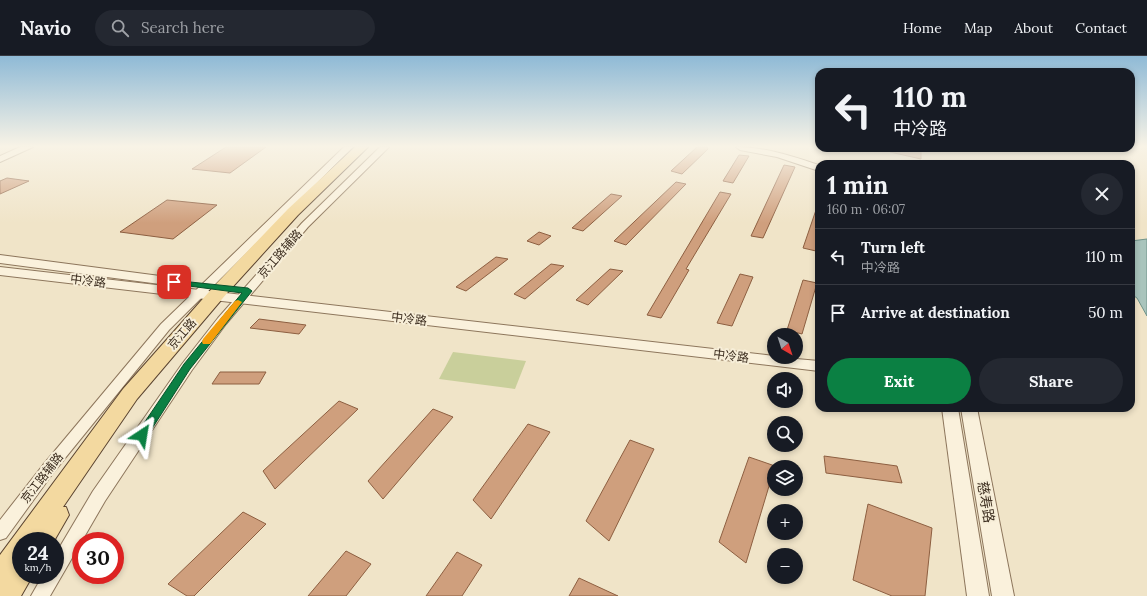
<!DOCTYPE html>
<meta charset="utf-8">
<style>
body{margin:0;font-family:Lora,"Noto Sans SC",serif;background:#242831;color:#f1f3f6;height:100vh;display:flex;flex-direction:column;font-size:15px;white-space:nowrap}
*{box-sizing:border-box;margin:0}
p{font-size:13px;color:#9ea1a6}
.icon{flex:none;width:22px;height:22px;fill:none;stroke:currentColor;stroke-width:2;stroke-linecap:round;stroke-linejoin:round}
.map{position:relative;flex:1;overflow:hidden}
.panel{position:absolute;left:815px;top:104px;width:320px;height:252px;display:flex;flex-direction:column;background:#171b24;border-radius:12px;box-shadow:0 2px 6px #0003}
.panel>*{flex:none}
.hud{position:absolute;left:815px;top:12px;width:320px;height:84px;border-radius:12px;box-shadow:0 2px 6px #0003;background:#171b24;color:#f1f3f6;overflow:hidden}
.needle{width:26px;rotate:141deg}
.controls{position:absolute;left:767px;top:272px;display:grid;gap:8px}
.controls a{display:grid;place-items:center;width:36px;height:36px;border-radius:50%;background:#171b24;box-shadow:0 2px 6px #0003;font-size:20px}
.speed{position:absolute;left:12px;top:476px;display:flex;gap:8px;font-size:20px;font-weight:700;text-align:center}
.speed>*{display:grid;place-content:center;width:52px;height:52px;border-radius:50%;background:#171b24;box-shadow:0 2px 6px #0003;line-height:1}
.speed small{font-size:10px;font-weight:400}
.speed .limit{border:6px solid #d22;background:#fff;color:#111}
.pin{position:absolute;display:grid;place-items:center;width:34px;height:34px;color:#fff;margin:-17px;border-radius:8px;box-shadow:0 2px 6px #0006}
.me{position:absolute;width:44px;margin:-22px;rotate:33deg;stroke-linejoin:round;filter:drop-shadow(0 0 3px #0008)}
.turn{display:flex;align-items:center;gap:14px;height:84px;padding:0 12px;font-size:18px}
.turn .icon{width:52px;height:52px;stroke-width:2.5}
.turn b{display:block;font-size:28px;line-height:34px}
.round{display:grid;place-items:center;flex:none;width:42px;height:42px;border-radius:21px;background:#242831}
.head{display:flex;align-items:center;justify-content:space-between;height:68px;padding:0 12px}
h1{font-size:24px;font-weight:700;line-height:30px}
.action{display:flex;gap:8px;margin-top:auto;padding:8px 12px}
.action a{flex:1;height:46px;border-radius:24px;background:#0b8043;color:#fff;font-size:16px;font-weight:700;line-height:46px;text-align:center}
.action a+a{background:#242831;color:#f1f3f6}
ul{padding:0;list-style:none}
li{display:flex;align-items:center;gap:12px;height:56px;padding:0 12px;border-top:1px solid #363941}
li div{flex:1}
li b{display:block;font-size:15px}
li em{font-style:normal}
header{display:flex;align-items:center;gap:24px;box-sizing:border-box;height:56px;padding:0 20px;background:#171b24;border-bottom:1px solid #363941}
header strong{font-size:19px}
nav{display:flex;gap:22px;margin-inline-start:auto;font-size:14px}
.search{width:280px;height:36px;background:#242831;display:flex;align-items:center;gap:10px;box-sizing:border-box;padding:0 14px;border-radius:22px;color:#9ea1a6;font-size:15px}
.map>svg:first-child{display:block}
.green{fill:#c9cf9b}
.water{fill:#a9c4bc;stroke:#6f938a}
.building{fill:#cf9f7d;stroke:#8d5f41}
.lines{fill:none;stroke-linecap:round;stroke-linejoin:round}
.minor-casing{stroke:#8d765c;stroke-width:2}
.tertiary-casing{stroke:#8d765c;stroke-width:2}
.primary-casing{stroke:#5b4430;stroke-width:2}
.minor{fill:#faf1dc;fill-rule:evenodd}
.tertiary{fill:#faf1dc;fill-rule:evenodd}
.primary{fill:#f3d9a0;fill-rule:evenodd}
.route{fill:#0b8043;stroke:#07532c}
.slow{fill:#f59e0b}
.labels{text-anchor:middle;stroke-width:4;stroke-linejoin:round;paint-order:stroke}
.street-label{font-size:12px;fill:#3d2e20;stroke:#f7eed8}
.near-street-label{font-size:14px;fill:#3d2e20;stroke:#f7eed8}
</style>
<header>
<strong>Navio</strong>
<div class="search"><svg class="icon" aria-label="search" viewBox="0 0 24 24"><circle cx="10" cy="10" r="6"/><path d="M15 15l6 6"/></svg>Search here</div>
<nav><a>Home</a><a>Map</a><a>About</a><a>Contact</a></nav>
</header>
<div class="map">
<svg width="1147" height="540" viewBox="0 0 1147 540">
<rect width="100%" height="100%" fill="#f0e4c8"/>
<polygon class="green" points="453,296 526,305 515,333 439,323"/>
<polygon class="water" points="1147,183 1147,260 1137,242 1131,238 1131,185"/>
<g class="building">
<polygon points="226,91 266,91 230,117 192,113"/>
<polygon points="697,91 707,91 708,93 682,118 671,115"/>
<polygon points="890,92 921,92 921,103 890,96"/>
<polygon points="739,99 749,100 733,127 723,125"/>
<polygon points="784,109 795,111 763,182 751,180"/>
<polygon points="7,122 29,125 0,138 0,125"/>
<polygon points="676,126 686,128 626,189 614,185"/>
<polygon points="720,136 731,138 686,213 689,214 661,262 647,259"/>
<polygon points="611,138 622,140 583,175 572,172"/>
<polygon points="167,144 217,149 173,183 120,176"/>
<polygon points="817,151 819,151 819,185 816,195 803,192"/>
<polygon points="539,176 551,180 539,189 527,185"/>
<polygon points="496,201 508,203 466,235 456,231"/>
<polygon points="551,208 564,210 525,243 514,238"/>
<polygon points="610,213 623,215 588,249 576,244"/>
<polygon points="740,218 753,221 732,270 717,267"/>
<polygon points="803,224 817,227 802,278 787,274"/>
<polygon points="259,263 306,269 299,278 250,272"/>
<polygon points="220,316 266,316 259,328 212,328"/>
<polygon points="339,345 358,353 275,433 263,415"/>
<polygon points="433,353 453,361 383,443 368,425"/>
<polygon points="528,368 550,376 491,463 473,444"/>
<polygon points="630,384 654,393 609,485 586,465"/>
<polygon points="824,400 897,410 902,427 826,417"/>
<polygon points="749,401 775,410 746,507 719,486"/>
<polygon points="868,448 932,472 925,540 892,540 853,524"/>
<polygon points="243,456 266,468 194,540 187,540 168,528"/>
<polygon points="346,495 371,508 346,540 308,540"/>
<polygon points="457,496 482,509 462,540 426,540"/>
<polygon points="579,522 618,540 569,540"/>
</g>
<g class="lines">
<g class="minor-casing">
<g id="minor">
<polygon points="344,91 353,91 169,274 53,417 6,482 0,484 0,464 43,409 161,268"/>
<polygon points="380,91 389,91 308,171 226,268 192,314 105,445 50,540 31,540 43,519 55,519 55,499 93,435 182,308 218,262 302,167"/>
</g>
</g>
<g class="tertiary-casing">
<g id="tertiary">
<polygon points="20,91 33,91 0,106 0,100"/>
<path d="M 736,91 C 765,91 791,100 819,109 L 819,115 L 777,101 L 740,94 Z"/>
<polygon points="0,199 160,220 165,221 166,224 165,227 160,228 0,207"/>
<polygon points="0,211 774,300 774,301 819,305 819,315 0,219"/>
<polygon points="942,352 958,352 989,540 967,540"/>
<polygon points="961,352 977,352 1014,540 992,540"/>
</g>
</g>
<g class="primary-casing">
<polygon id="primary" points="355,91 368,91 298,159 228,236 137,343 63,451 66,451 69,459 54,485 21,485 21,519 33,519 21,540 0,540 0,499 123,333 216,228 288,153"/>
</g>
<use href="#minor" class="minor"/>
<use href="#tertiary" class="tertiary"/>
<use href="#primary" class="primary"/>
</g>
<linearGradient id="sky" x2="0" y2="1"><stop stop-color="#8fbad6"/><stop offset="0.54" stop-color="#f8f3e6"/><stop offset="1" stop-color="#f8f3e6" stop-opacity="0"/></linearGradient>
<rect width="1147" height="167" fill="url(#sky)"/>
<polygon class="route" points="171,224 248,232 252,235 190,313 146,382 142,383 138,382 137,379 138,376 184,308 242,237 174,228 171,228 170,226"/>
<polygon class="slow" points="238,244 242,246 210,288 203,288 202,286 203,283 235,245"/>
<g class="labels">
<g class="street-label">
<text transform="translate(280 198) rotate(-49)" y="4">京江路辅路</text>
<text transform="translate(88 225) rotate(7)" y="4">中冷路</text>
<text transform="translate(409 263) rotate(7)" y="4">中冷路</text>
<text transform="translate(182 278) rotate(-49)" y="4">京江路</text>
<text transform="translate(731 300) rotate(7)" y="4">中冷路</text>
<text transform="translate(42 422) rotate(-52)" y="4">京江路辅路</text>
</g>
<g class="near-street-label">
<text transform="translate(986 446) rotate(80)" y="5">慈寿路</text>
</g>
</g>
</svg>
<div class="controls">
<a><svg class="needle" viewBox="-14 -14 28 28"><path d="M0-13l5 13h-10z" fill="#e53935"/><path d="M0 13l5-13h-10z" fill="#9ea1a6"/></svg></a>
<a><svg class="icon" aria-label="sound" viewBox="0 0 24 24"><path d="M4 9h4l5-4v14l-5-4H4zM17 9q2 3 0 6"/></svg></a>
<a><svg class="icon" aria-label="search" viewBox="0 0 24 24"><circle cx="10" cy="10" r="6"/><path d="M15 15l6 6"/></svg></a>
<a><svg class="icon" aria-label="layers" viewBox="0 0 24 24"><path d="M12 4l9 5-9 5-9-5zM3 14l9 5 9-5"/></svg></a>
<a>+</a>
<a>−</a>
</div>
<div class="speed"><div>24<small>km/h</small></div><div class="limit">30</div></div>
<div class="pin" style="left:174px;top:226px;background:#d93025"><svg class="icon" aria-label="arrive" viewBox="0 0 24 24"><path d="M6 21V4h12l-3 4 3 4H6"/></svg></div>
<svg class="me" style="left:142px;top:379px" viewBox="-20 -20 40 40"><path d="M0-17L14 15 0 8-14 15z" fill="#0b8043" stroke="#fff" stroke-width="4"/></svg>
<div class="hud">
<div class="turn"><svg class="icon" aria-label="left" viewBox="0 0 24 24"><path d="M17 20v-9H6M10 6l-5 5 5 5"/></svg><div><b>110 m</b>中冷路</div></div>
</div>
<section class="panel">
<div class="head"><div><h1>1 min</h1><p>160 m · 06:07</p></div><a class="round"><svg class="icon" aria-label="close" viewBox="0 0 24 24"><path d="M6 6l12 12M18 6L6 18"/></svg></a></div>
<ul>
<li><svg class="icon" aria-label="left" viewBox="0 0 24 24"><path d="M17 20v-9H6M10 6l-5 5 5 5"/></svg><div><b>Turn left</b><p>中冷路</p></div><em>110 m</em></li>
<li><svg class="icon" aria-label="arrive" viewBox="0 0 24 24"><path d="M6 21V4h12l-3 4 3 4H6"/></svg><div><b>Arrive at destination</b></div><em>50 m</em></li>
</ul>
<div class="action"><a>Exit</a><a>Share</a></div>
</section>
</div>
